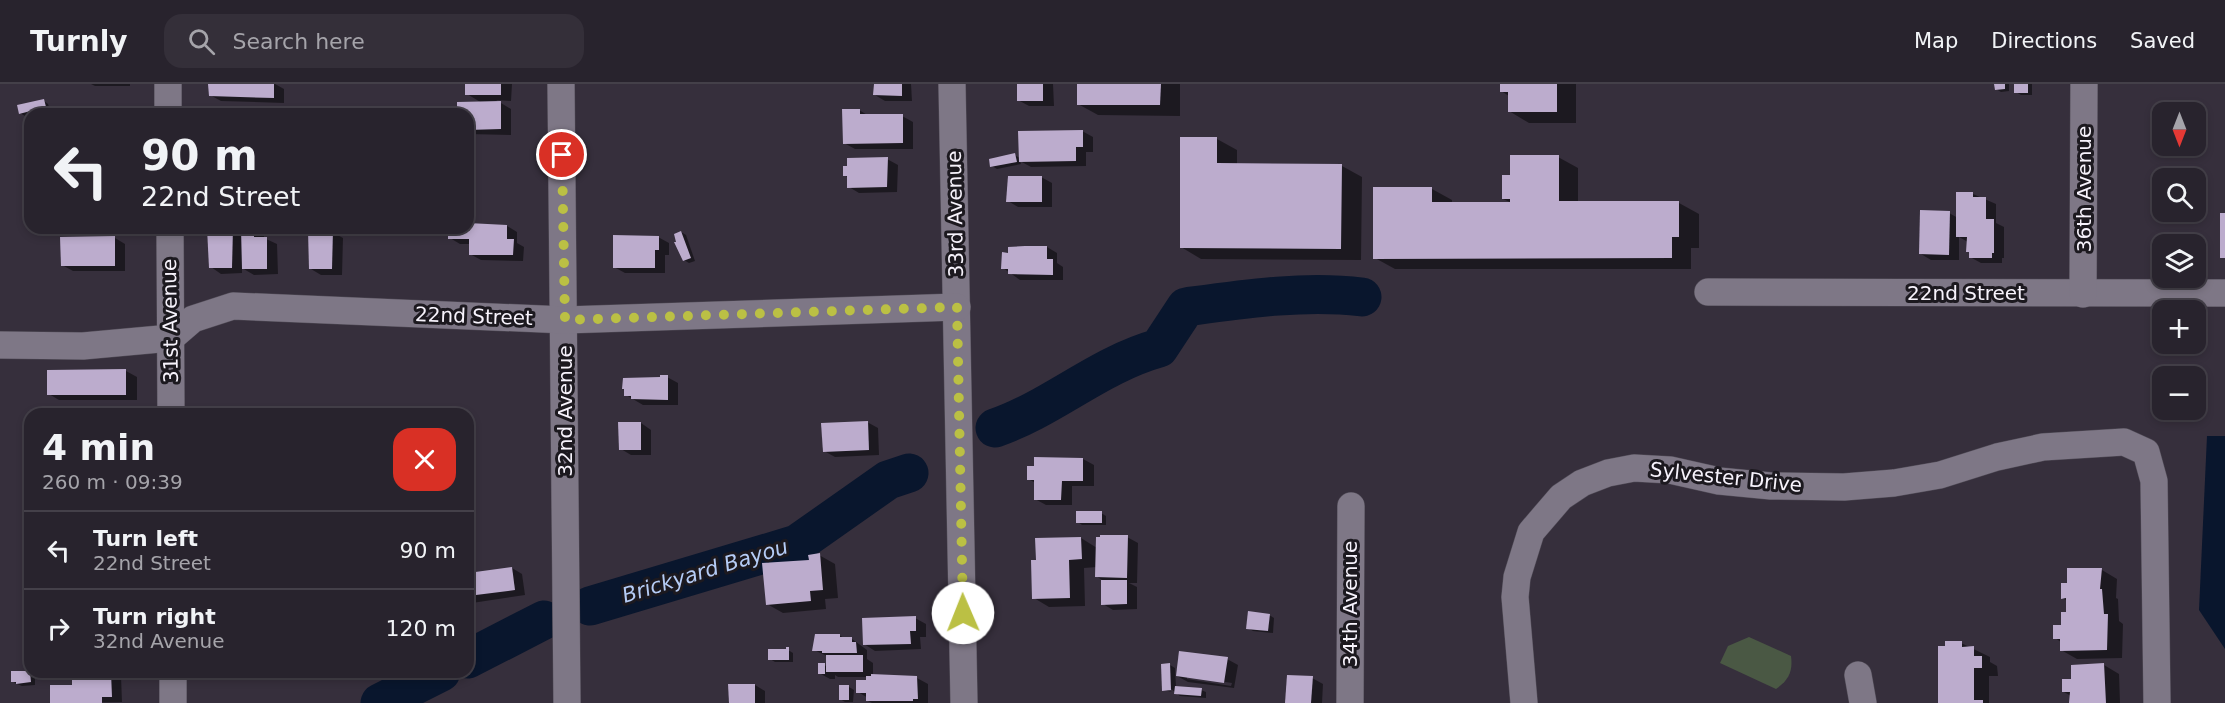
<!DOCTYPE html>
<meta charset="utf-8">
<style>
body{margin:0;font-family:"DejaVu Sans",sans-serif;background:#342f39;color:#f1f3f6;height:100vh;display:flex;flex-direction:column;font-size:22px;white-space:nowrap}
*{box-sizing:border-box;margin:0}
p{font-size:20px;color:#a5a4aa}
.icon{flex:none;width:33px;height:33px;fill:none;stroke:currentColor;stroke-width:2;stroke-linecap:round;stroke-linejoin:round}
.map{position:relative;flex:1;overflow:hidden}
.panel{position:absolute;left:24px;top:324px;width:450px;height:270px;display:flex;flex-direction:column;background:#28232d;border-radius:18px;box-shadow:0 3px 9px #0003,0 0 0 2px #444049}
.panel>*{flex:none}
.guide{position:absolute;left:24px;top:24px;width:450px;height:126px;border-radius:18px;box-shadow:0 3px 9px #0003,0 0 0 2px #444049;background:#28232d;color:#f1f3f6;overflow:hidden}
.needle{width:39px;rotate:180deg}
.controls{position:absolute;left:2152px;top:18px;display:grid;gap:12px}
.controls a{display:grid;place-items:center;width:54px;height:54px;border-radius:12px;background:#28232d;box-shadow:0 3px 9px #0003,0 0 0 2px #444049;font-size:30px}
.pin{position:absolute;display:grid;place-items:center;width:51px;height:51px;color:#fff;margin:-26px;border:3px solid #fff;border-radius:50%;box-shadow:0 2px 6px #0007}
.me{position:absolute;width:66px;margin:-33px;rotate:359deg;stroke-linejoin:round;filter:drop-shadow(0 0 4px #0008)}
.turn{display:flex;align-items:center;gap:21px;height:126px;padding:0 18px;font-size:27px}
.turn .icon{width:78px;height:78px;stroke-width:2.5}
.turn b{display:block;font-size:42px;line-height:51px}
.round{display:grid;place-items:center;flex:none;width:63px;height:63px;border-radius:18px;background:#342f39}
.summary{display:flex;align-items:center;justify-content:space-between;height:102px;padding:0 18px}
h1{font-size:36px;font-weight:700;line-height:45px}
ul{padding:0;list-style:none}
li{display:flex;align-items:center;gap:18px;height:78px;padding:0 18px;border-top:2px solid #444049}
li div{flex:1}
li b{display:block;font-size:22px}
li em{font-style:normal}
header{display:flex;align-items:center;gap:36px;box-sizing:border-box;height:84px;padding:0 30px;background:#28232d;border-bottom:2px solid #444049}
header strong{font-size:28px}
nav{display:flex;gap:33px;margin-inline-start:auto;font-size:21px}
.search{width:420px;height:54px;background:#342f39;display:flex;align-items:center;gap:15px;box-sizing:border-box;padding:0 21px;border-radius:18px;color:#a5a4aa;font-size:22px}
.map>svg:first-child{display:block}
.green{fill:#4a5844}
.water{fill:#09162d}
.shadow{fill:#0007;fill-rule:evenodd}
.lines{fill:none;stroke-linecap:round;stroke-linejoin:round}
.river{stroke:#09162d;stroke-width:39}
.building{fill:#bcaccd}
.minor-casing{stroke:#514c57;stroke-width:28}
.minor{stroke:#7e7786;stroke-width:27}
.route{stroke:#bbc044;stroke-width:10;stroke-dasharray:0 18}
.labels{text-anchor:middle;stroke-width:6;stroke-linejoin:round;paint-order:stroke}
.street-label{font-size:20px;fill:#f7f3fc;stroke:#1c191f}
.water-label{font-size:21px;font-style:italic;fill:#b5ccf6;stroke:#1c191f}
</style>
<header>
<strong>Turnly</strong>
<div class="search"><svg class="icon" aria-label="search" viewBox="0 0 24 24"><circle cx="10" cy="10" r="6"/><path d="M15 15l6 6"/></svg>Search here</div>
<nav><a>Map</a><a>Directions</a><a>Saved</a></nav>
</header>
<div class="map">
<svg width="2225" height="619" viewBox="0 0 2225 619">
<rect width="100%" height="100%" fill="#362f3c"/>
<path class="green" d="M 1749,553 L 1791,572 C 1793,587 1789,596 1776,605 L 1720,579 L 1728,562 Z"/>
<polygon class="water" points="2207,352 2225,352 2225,565 2199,526"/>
<g class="shadow">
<polygon points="91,0 130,0 130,2 95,2"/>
<polygon points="210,0 275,0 284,5 284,19 221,17 210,11"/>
<polygon points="467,0 512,0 511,17 496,16 511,25 511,51 468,50 468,30 459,30 482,19 467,10"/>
<polygon points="875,0 911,0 912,17 885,17 875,11"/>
<polygon points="1018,0 1053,0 1054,22 1029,22 1018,16"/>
<polygon points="1079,0 1180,0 1180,32 1098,31 1078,20"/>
<polygon points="1501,0 1576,0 1576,39 1529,39 1509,27 1509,12 1501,7"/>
<polygon points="1996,0 2009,0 2009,7 2001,8 1996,5"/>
<polygon points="2016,0 2032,0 2032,11 2021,11 2016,8"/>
<polygon points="44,17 48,20 50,26 25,32 20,29"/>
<polygon points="859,26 869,32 902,32 913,38 913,65 855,65 844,59"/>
<polygon points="1082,47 1093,53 1093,68 1086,68 1086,82 1031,83 1020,77 1021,80 997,85 992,82 1014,71 1020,74"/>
<polygon points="1217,55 1237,66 1237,81 1342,82 1362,93 1361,176 1201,175 1181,163"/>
<polygon points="1558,73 1578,84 1578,119 1679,119 1699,130 1699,164 1691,164 1691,185 1395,185 1375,174 1432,105 1452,116 1452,119 1512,119 1503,115 1511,93"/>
<polygon points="887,75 898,81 897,108 859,109 849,103 849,94 844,91"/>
<polygon points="1041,93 1052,99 1052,123 1018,123 1008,117"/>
<polygon points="1973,110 1996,120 1996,139 2004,143 2004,174 2002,174 2002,179 1981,179 1970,173 1968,158 1959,153 1959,176 1931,176 1921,170 1949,129 1958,134"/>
<polygon points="468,141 507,142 517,148 517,159 524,163 523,177 481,176 470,170 471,160 460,160 450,154 450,144 468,144"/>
<polygon points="209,144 235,144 243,148 243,144 254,144 264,150 264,154 277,160 278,190 254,191 242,184 242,189 221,190 211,183"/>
<polygon points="332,148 343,154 342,191 321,191 311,185"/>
<polygon points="681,148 686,151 695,177 689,179 684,176"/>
<polygon points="658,153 669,159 669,171 665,171 665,189 625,189 614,183"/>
<polygon points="115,154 125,160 125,187 73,187 62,181"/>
<polygon points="1047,163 1057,169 1057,179 1063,183 1063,196 1020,196 1003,184 1010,170"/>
<polygon points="48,287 126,287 137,293 137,316 59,316 49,310"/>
<polygon points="667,293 678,299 678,321 643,321 626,311 626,306 623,305"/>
<polygon points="867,338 878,344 879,371 835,373 824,367"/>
<polygon points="641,339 651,346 651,371 631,371 621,365"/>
<polygon points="1035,375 1083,375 1094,381 1094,402 1072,402 1072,421 1046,421 1035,415 1036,399 1028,395 1035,384"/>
<polygon points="1101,429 1106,432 1106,441 1082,441 1078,438"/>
<polygon points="1127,453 1138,459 1137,499 1129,499 1137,503 1137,525 1113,526 1103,520 1102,496 1096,492 1097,483 1084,484 1085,522 1049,523 1034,514 1038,477 1081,454 1097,464"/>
<polygon points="819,471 835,480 838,514 825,515 826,525 783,529 767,520 810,477"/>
<polygon points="512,484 522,490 525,511 472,519 468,516 468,500"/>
<polygon points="2102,486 2117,495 2116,514 2118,515 2119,537 2123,540 2122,574 2077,575 2061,566 2061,558 2055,554 2068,529 2068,517 2062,514 2069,501"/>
<polygon points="1269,531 1274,534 1273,549 1253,547 1248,544"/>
<polygon points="915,534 926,540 926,553 920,553 921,565 875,567 864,560"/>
<polygon points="839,551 846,555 852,555 867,566 867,575 873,579 873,592 917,594 928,600 928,619 872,619 868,617 868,614 858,608 867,597 867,593 838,593 835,591 835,595 830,595 819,589 824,581 828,583 827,572 814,566"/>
<polygon points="1961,559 1990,573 1990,578 1997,582 1998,592 1989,592 1989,619 1941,619"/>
<polygon points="788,566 793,569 793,578 775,578 770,575"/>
<path d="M 1227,575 L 1238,581 L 1234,604 L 1188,598 L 1177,592 ZM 1187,592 L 1232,599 L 1231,602 L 1187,595 Z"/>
<polygon points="1170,581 1175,584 1176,603 1201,606 1206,608 1206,614 1180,612 1166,601 1164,604 1172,608 1164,606"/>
<polygon points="2104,581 2119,590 2120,619 2071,619 2071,612 2064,608 2073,596"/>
<polygon points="73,588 114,588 121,592 122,618 52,619 73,602"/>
<polygon points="12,589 30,589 35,592 35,601 22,602 17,600 12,597"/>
<polygon points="1312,594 1323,600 1322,619 1286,619"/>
<polygon points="755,601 765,607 765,619 731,619"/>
<polygon points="849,603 854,606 853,618 845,618 840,615"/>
</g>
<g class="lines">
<g class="river">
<path d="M 995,344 C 1053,324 1098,281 1159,264 L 1186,223 C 1244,215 1304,206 1362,213"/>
<polyline points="590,522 797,460 888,396 909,389"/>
<polyline points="468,575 544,536"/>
<polyline points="380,619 441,588"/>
</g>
</g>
<g class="building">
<polygon points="208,0 274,0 274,14 209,12"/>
<rect x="465" y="0" width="36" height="11"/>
<polygon points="874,0 902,0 902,12 873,11"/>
<rect x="1017" y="0" width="26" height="17"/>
<polygon points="1077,0 1161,0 1160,21 1077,21"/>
<polygon points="1500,0 1557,0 1557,28 1508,28 1508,8 1500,8"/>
<polygon points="1994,0 2005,0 2005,5 1995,6"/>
<rect x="2014" y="0" width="14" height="9"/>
<polygon points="44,15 46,23 19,30 17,21"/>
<polygon points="501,17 501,45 468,46 468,30 457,30 457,18"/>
<polygon points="107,25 107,30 51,30 51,26"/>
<polygon points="842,25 860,25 860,30 903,30 903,59 843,60"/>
<polygon points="1083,46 1083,63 1076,63 1076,77 1019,78 1018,47"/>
<polygon points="1180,53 1217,53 1217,79 1342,80 1341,165 1180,164"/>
<polygon points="1015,69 1017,78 990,83 989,75"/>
<polygon points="1510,71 1559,71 1559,117 1679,117 1679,153 1672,153 1672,174 1373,175 1373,103 1432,103 1432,118 1510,118 1510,115 1502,115 1502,91 1510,91"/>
<polygon points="888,73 887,103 847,104 847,92 843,92 843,82 847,82 847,74"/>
<polygon points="1008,92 1042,92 1042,118 1006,118"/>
<polygon points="1956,108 1973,108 1973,113 1986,113 1986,135 1994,135 1994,169 1992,169 1992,174 1969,174 1969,168 1966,168 1967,153 1956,153"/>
<polygon points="1920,126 1950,127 1949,171 1919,170"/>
<rect x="2220" y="129" width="5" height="45"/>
<polygon points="468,139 507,141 507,155 514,155 513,171 469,171 469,155 448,155 448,144 468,144"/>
<polygon points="207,144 233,144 232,184 209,184"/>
<polygon points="241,144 254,144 254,153 267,153 267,185 242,185"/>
<polygon points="308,146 333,146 332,185 309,185"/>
<polygon points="681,147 691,174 683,177 674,158 676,158 674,150"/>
<polygon points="613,151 659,152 659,166 655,166 655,184 613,184"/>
<polygon points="115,152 115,182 61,182 60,153"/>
<polygon points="1025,162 1047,162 1047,175 1053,175 1053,191 1008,190 1008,185 1001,185 1002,168 1008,169 1008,163"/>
<polygon points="126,285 126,311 47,311 47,286"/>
<polygon points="660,291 668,291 668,316 631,315 631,312 624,312 624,305 622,305 623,294 660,293"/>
<polygon points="868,337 869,366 823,368 821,339"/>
<polygon points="618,338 641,338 641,366 619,366"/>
<polygon points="1034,373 1083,374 1083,397 1062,397 1061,416 1034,416 1034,396 1027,396 1027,382 1034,382"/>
<rect x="1076" y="427" width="26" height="12"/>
<polygon points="1100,451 1128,451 1127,494 1095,493 1096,453 1100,453"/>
<polygon points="1081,453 1082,475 1069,476 1070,514 1032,515 1031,476 1036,476 1035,454"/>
<polygon points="820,469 823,506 810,507 811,517 766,521 762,479 809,476 808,471"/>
<polygon points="512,483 515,506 468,512 468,489"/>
<polygon points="2067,484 2102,484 2100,505 2102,505 2104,530 2108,530 2107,566 2060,567 2060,555 2053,555 2053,541 2061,541 2061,528 2066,528 2066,514 2061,515 2061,499 2067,499"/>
<polygon points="1101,496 1127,496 1127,520 1101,521"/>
<polygon points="1248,527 1270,530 1268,547 1246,545"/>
<polygon points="916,532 916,547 910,547 911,560 863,561 862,534"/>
<polygon points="815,550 840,550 840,553 852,553 852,558 856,558 857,569 822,569 822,567 812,567"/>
<polygon points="1945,557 1962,557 1962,563 1974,562 1974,572 1982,572 1982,584 1974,584 1974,616 1983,616 1983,619 1938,619 1938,562 1945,562"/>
<polygon points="786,563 789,563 789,576 768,576 768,565 786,565"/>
<polygon points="1179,567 1228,573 1224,599 1176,592"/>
<rect x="826" y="571" width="37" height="17"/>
<rect x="818" y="579" width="7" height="11"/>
<polygon points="1170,579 1171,606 1162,607 1161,580"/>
<polygon points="2104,579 2106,619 2069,619 2070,608 2062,608 2062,595 2071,595 2071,581"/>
<polygon points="11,587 30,587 31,598 16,600 16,598 11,598"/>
<polygon points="72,588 111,588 112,613 102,613 102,619 50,619 50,601 72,601"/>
<polygon points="871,590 917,592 918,615 913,615 913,617 866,617 866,609 856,609 856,596 866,596 866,592 871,592"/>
<polygon points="1287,591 1313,592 1311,619 1285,619"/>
<polygon points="728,600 755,600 755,619 729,619"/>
<rect x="839" y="601" width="10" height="15"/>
<polygon points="1175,602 1202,604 1201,612 1174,610"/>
</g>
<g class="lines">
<g class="minor-casing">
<g id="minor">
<polyline points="168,0 168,30"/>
<polyline points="561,0 567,619"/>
<polyline points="952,0 964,619"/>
<polyline points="170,144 171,330"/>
<polyline points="1708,208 2225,209"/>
<polyline points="2083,210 2084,0"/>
<polyline points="0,261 83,262 171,254 193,235 233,222 565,236 957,223"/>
<polyline points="173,588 173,619"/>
<polyline points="1858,591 1863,619"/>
<polyline points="1350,619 1351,422"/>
<polyline points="1524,619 1515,513 1517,493 1531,448 1561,413 1582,399 1608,389 1634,384 1670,386 1719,397 1771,402 1844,403 1894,399 1940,391 1997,373 2043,363 2124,358 2146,368 2154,397 2157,619"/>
</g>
</g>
<use href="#minor" class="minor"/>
</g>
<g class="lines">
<polyline class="route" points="562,71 565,236 957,223 963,529"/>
</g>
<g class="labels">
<g class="street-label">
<text transform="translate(2084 105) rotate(-90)" y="7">36th Avenue</text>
<text transform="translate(955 130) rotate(-91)" y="7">33rd Avenue</text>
<text x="1966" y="216">22nd Street</text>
<text transform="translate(474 232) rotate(2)" y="7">22nd Street</text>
<text transform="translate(170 237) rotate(-91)" y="7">31st Avenue</text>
<text transform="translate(565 327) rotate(-90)" y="7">32nd Avenue</text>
<text transform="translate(1726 393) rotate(6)" y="7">Sylvester Drive</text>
<text transform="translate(1350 520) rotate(-90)" y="7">34th Avenue</text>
</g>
<g class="water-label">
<text transform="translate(705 487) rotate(-17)" y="7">Brickyard Bayou</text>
</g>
</g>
</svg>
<div class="controls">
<a><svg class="needle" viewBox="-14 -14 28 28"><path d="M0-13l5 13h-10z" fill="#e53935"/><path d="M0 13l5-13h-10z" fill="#a5a4aa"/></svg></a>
<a><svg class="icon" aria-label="search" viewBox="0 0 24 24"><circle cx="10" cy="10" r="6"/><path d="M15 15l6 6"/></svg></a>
<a><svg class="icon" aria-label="layers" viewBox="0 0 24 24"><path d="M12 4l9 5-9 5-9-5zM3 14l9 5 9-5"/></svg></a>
<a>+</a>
<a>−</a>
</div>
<div class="pin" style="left:562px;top:71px;background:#d93025"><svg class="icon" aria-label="arrive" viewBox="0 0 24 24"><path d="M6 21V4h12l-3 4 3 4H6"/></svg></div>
<svg class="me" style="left:963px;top:529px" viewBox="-20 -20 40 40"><circle r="19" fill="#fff"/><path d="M0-13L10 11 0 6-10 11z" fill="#bbc044"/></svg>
<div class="guide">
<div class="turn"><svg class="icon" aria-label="left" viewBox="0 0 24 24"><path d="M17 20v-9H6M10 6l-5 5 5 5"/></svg><div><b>90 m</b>22nd Street</div></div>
</div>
<section class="panel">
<div class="summary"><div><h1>4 min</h1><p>260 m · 09:39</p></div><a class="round" style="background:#d93025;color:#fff"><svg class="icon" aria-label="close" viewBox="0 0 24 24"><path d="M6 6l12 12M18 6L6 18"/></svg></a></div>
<ul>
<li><svg class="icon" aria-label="left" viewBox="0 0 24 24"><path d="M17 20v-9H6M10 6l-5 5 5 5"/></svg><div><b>Turn left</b><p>22nd Street</p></div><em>90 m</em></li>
<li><svg class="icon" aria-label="right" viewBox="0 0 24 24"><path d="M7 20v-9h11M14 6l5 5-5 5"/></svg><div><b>Turn right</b><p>32nd Avenue</p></div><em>120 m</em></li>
</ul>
</section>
</div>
